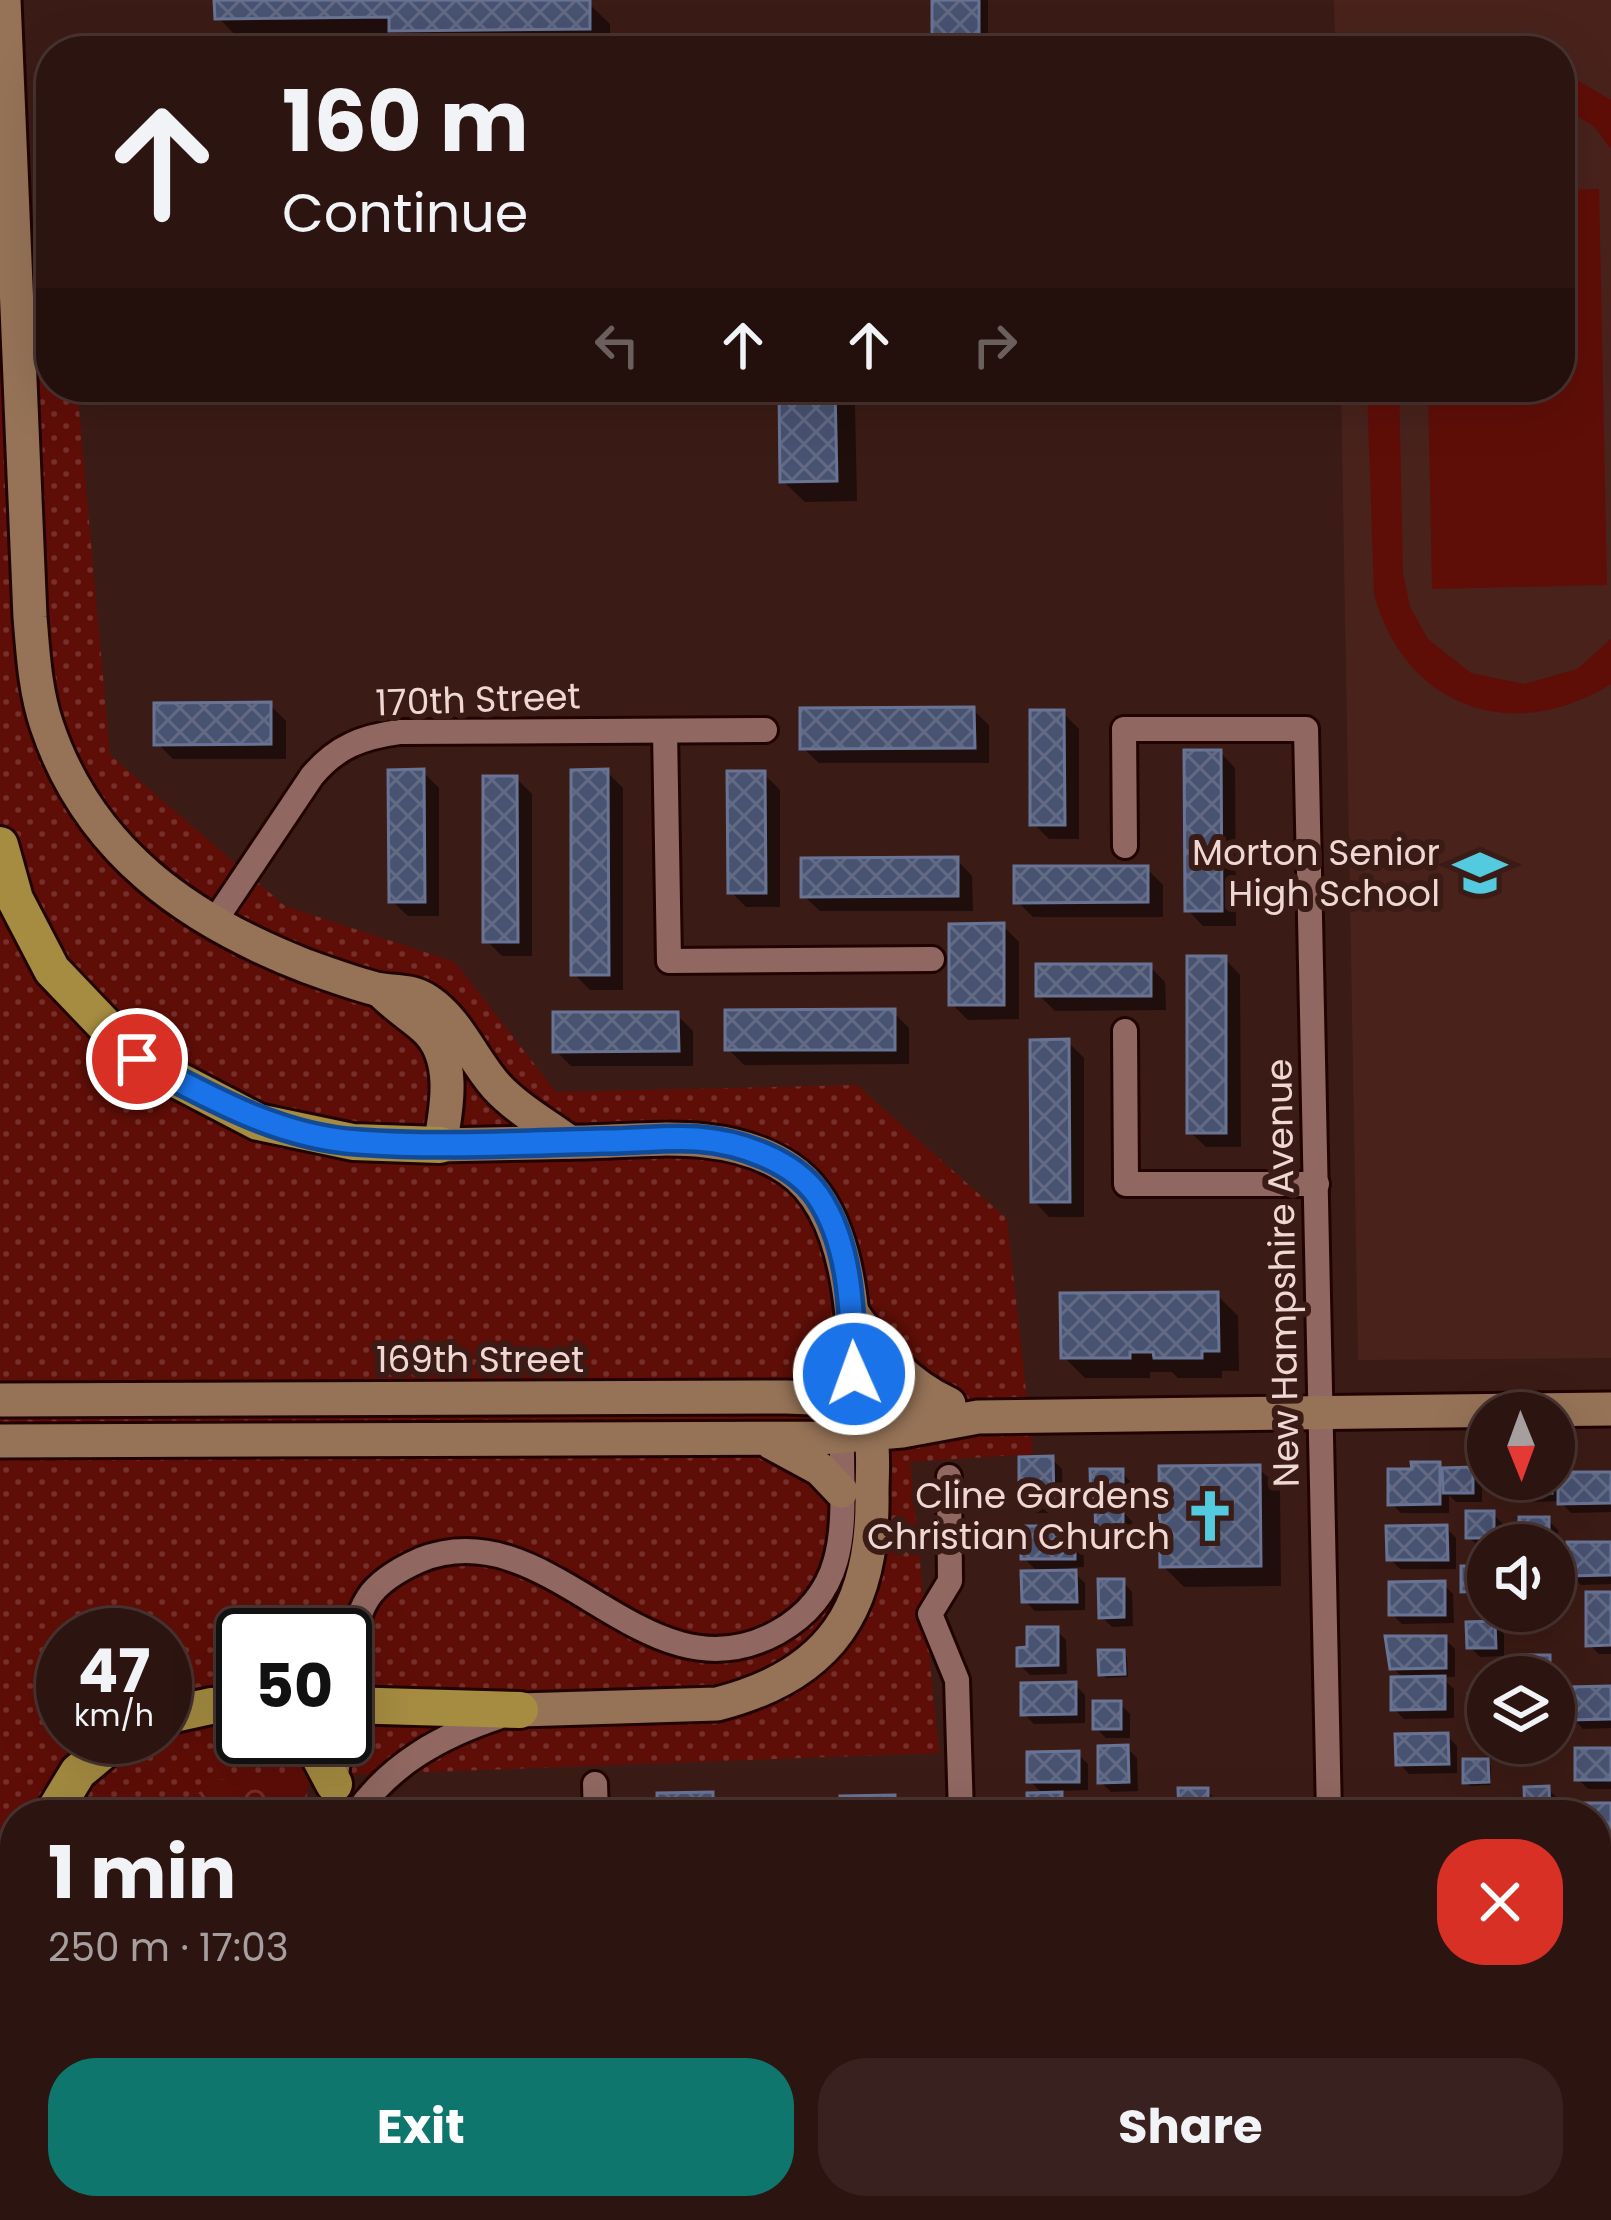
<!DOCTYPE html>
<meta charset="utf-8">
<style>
body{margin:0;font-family:Poppins,sans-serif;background:#38211e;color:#f1f3f6;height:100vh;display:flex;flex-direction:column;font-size:45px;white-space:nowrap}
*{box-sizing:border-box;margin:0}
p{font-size:39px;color:#a69e9f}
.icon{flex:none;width:66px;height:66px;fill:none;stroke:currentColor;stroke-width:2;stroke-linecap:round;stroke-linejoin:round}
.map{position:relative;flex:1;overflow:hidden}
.drawer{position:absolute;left:0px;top:1800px;width:1611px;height:420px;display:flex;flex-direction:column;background:#2c1410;border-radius:48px 48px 0 0;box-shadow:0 12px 48px #0002,0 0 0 3px #483330}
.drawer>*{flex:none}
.guide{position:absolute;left:36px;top:36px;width:1539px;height:366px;border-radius:48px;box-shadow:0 12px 48px #0002,0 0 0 3px #483330;background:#2c1410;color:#f1f3f6;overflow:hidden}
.needle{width:78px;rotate:179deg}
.tools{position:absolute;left:1467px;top:1392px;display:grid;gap:24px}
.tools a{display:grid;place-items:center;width:108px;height:108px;border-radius:50%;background:#2c1410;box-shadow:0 12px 48px #0002,0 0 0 3px #483330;font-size:60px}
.speed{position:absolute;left:36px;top:1608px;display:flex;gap:24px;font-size:60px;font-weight:700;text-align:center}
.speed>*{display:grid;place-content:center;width:156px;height:156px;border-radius:50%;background:#2c1410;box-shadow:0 12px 48px #0002,0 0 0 3px #483330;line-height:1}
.speed small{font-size:30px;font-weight:400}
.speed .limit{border:6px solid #111;border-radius:18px;background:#fff;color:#111}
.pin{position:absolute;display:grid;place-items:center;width:102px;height:102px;color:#fff;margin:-51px;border:6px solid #fff;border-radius:50%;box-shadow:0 3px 12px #0007}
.me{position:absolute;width:132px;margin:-66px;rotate:358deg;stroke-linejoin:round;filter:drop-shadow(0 0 9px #0008)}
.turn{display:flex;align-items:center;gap:42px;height:252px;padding:0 48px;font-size:54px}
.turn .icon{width:156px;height:156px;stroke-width:2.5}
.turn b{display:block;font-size:84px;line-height:102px}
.lanes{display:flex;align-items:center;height:114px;padding:0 48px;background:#0003;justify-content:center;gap:60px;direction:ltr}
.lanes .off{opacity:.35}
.round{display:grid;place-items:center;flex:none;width:126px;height:126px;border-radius:48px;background:#38211e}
.head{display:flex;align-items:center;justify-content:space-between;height:204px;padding:0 48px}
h1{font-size:72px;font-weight:700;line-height:90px}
.cta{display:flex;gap:24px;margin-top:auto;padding:24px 48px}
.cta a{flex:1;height:138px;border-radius:48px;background:#0f766e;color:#fff;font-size:48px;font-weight:700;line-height:138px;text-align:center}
.cta a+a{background:#38211e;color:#f1f3f6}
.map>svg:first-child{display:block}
.built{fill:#49221c}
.green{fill:url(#green-dots);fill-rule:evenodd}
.forest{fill:url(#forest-crowns)}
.pitch{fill:#5f0e07}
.shadow{fill:#0007}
.building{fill:url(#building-cross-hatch);stroke:#697495;stroke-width:3}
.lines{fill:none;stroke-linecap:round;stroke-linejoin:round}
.street-casing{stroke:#210402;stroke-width:30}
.secondary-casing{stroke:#210402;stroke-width:39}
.highway-casing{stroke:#210402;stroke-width:42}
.street{stroke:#906861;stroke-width:24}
.secondary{stroke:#967357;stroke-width:33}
.highway{stroke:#a58c41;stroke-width:36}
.route-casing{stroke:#114b97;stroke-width:30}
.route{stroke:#1a73e8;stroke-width:21}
.labels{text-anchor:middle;stroke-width:12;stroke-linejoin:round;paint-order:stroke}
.street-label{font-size:36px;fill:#efd8d4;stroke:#3b1b15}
.poi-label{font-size:36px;fill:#efd8d4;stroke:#3b1b15;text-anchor:end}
</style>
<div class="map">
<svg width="1611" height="2220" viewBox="0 0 1611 2220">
<defs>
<pattern id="green-dots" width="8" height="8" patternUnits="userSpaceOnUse" patternTransform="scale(3)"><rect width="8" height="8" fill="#5f0e07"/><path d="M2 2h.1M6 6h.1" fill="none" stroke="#76302a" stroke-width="1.8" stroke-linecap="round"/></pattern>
<pattern id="forest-crowns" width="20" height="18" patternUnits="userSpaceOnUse" patternTransform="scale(3)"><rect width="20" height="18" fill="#5f0e07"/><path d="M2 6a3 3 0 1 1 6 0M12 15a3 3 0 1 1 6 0" fill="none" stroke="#76302a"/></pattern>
<pattern id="building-cross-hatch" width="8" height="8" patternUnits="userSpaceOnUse" patternTransform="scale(3)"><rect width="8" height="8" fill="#485271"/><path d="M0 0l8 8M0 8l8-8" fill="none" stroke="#636a84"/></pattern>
</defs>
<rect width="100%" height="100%" fill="#3b1b15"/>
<polygon class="built" points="1334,0 1611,0 1611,1358 1358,1360 1341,387 1560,387 1560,51 1335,51"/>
<path class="green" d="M 0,242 L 51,265 L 51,387 L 77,387 L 110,755 L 285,906 L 455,962 L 556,1092 L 857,1085 L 1007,1219 L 1033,1454 L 910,1462 L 939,1753 L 216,1780 L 168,1815 L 15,1815 L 15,1900 L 0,1905 ZM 63,1635 L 165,1635 L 165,1737 L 63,1737 ZM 243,1635 L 345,1635 L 345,1737 L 243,1737 Z"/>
<g class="forest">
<polygon points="310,1776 304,1815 168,1815 216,1780"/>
<polygon points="64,2205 249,2205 248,2220 64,2220"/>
</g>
<g class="pitch">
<polygon points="1560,70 1611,100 1611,149 1594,127 1560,104"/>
<polygon points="1599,189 1607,585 1432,589 1428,387 1560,387 1560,190"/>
<path d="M 1367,387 L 1399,387 L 1403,572 L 1410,607 L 1428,639 L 1471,673 L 1524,684 L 1577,669 L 1611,639 L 1611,684 C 1513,746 1404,707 1374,594 Z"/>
</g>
<g class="shadow">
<polygon points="217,0 588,3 610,24 610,49 414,51 400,37 239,39 218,17"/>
<polygon points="935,0 988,0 988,44 945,45 935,35"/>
<polygon points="782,387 843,387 843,393 855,405 857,501 805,502 783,481"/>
<polygon points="270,705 286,721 286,759 173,759 157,743"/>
<polygon points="973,710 989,725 989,763 819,763 803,748"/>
<polygon points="1063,713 1079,729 1079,839 1049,839 1033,823"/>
<polygon points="1220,752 1235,768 1236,926 1203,926 1188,910"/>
<polygon points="423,772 439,788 439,916 408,916 392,901"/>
<polygon points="607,772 623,788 623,990 590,990 574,974"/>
<polygon points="764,774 780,790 780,907 746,907 731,892"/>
<polygon points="516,778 532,794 532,956 502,956 487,941"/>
<polygon points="957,860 972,876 973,911 820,911 804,896"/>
<polygon points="1147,869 1163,885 1163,917 1033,917 1017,901"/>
<polygon points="1003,926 1019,942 1019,1019 968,1020 952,1004"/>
<polygon points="1225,959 1240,975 1241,1147 1206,1147 1190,1132"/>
<polygon points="1150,967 1165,982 1166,1010 1055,1011 1039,995"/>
<polygon points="893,1012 909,1028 909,1064 744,1065 728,1049"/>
<polygon points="677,1015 693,1031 693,1066 571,1066 556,1051"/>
<polygon points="1068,1042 1084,1058 1084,1217 1049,1217 1034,1201"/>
<polygon points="1217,1295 1238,1316 1239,1371 1222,1371 1222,1378 1178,1378 1172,1372 1150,1372 1150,1378 1085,1378 1064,1357"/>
<polygon points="1052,1459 1062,1469 1063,1513 1032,1513 1022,1503"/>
<polygon points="1438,1465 1444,1471 1472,1470 1482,1480 1482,1502 1456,1502 1449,1495 1449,1513 1401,1513 1391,1503"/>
<polygon points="1258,1468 1280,1489 1281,1586 1184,1587 1163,1566"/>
<polygon points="1121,1472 1131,1482 1132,1511 1122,1511 1132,1521 1132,1544 1109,1545 1099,1535 1103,1511 1094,1502"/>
<polygon points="1554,1473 1561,1480 1611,1475 1611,1512 1571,1513 1560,1501 1533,1502 1523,1492 1523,1479 1554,1479"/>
<polygon points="1493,1514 1503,1524 1503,1545 1479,1547 1469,1537"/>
<polygon points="1548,1520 1558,1530 1558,1554 1554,1554 1554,1545 1523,1545"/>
<polygon points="1446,1528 1456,1538 1456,1569 1400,1569 1390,1559"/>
<polygon points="1073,1529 1083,1539 1084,1567 1069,1568 1085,1583 1085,1610 1035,1611 1025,1601 1040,1574 1024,1558"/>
<polygon points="1611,1545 1611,1584 1581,1585 1570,1575"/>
<polygon points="1487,1569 1488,1600 1474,1600 1464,1590"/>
<polygon points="1123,1582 1132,1592 1133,1626 1112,1627 1102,1617"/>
<polygon points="1443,1584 1453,1594 1454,1623 1402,1624 1392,1614"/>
<polygon points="1611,1595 1611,1654 1599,1654 1589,1644"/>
<polygon points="1494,1624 1504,1634 1504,1656 1480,1657 1470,1647"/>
<polygon points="1056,1630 1066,1640 1067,1674 1030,1675 1020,1665 1030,1650"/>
<polygon points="1445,1639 1455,1649 1455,1677 1441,1677 1454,1689 1454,1718 1404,1719 1394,1709 1405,1680 1393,1668"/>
<polygon points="1123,1653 1127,1657 1128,1677 1106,1678 1102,1673"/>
<polygon points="1548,1658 1558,1668 1559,1699 1554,1699 1554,1677 1525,1677"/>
<polygon points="1075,1685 1085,1695 1085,1723 1034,1724 1024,1714"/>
<polygon points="1611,1689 1611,1728 1583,1729 1573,1718"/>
<polygon points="1488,1697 1488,1737 1482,1737 1472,1727"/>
<polygon points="1120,1704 1130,1714 1130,1738 1106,1738 1096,1728"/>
<polygon points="1447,1736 1457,1746 1457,1773 1409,1774 1399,1763"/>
<polygon points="1524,1743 1550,1743 1550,1757 1529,1757"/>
<polygon points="1127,1748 1137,1758 1138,1791 1111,1792 1101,1782"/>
<polygon points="1611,1751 1611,1789 1588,1789 1578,1779"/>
<polygon points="1078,1754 1088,1764 1088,1790 1056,1791 1071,1805 1071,1815 1030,1815 1045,1796 1030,1781"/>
<polygon points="1487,1762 1491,1766 1491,1785 1470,1786 1466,1782"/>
<polygon points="1548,1789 1558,1799 1558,1815 1528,1815"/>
<polygon points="1207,1791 1217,1801 1217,1815 1182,1812"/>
<polygon points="712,1795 722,1805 722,1815 663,1815"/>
<polygon points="893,1798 903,1808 904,1815 843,1815"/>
<polygon points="1611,1806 1611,1844 1596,1844 1596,1815 1574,1815"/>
<rect x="1596" y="1861" width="15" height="40"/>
<rect x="1596" y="1917" width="15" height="38"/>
<rect x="1596" y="1972" width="15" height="39"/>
<rect x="1596" y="2028" width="15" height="38"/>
<polygon points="1611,2082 1611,2121 1596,2121 1596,2083"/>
<rect x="1596" y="2138" width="15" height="39"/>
<polygon points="488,2205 551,2205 549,2220 493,2220 488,2215"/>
<rect x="672" y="2205" width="61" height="15"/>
<polygon points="779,2205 780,2216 757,2216 747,2205"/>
<polygon points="857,2205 912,2205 910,2220 864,2220 857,2214"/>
<polygon points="1035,2205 1077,2205 1077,2220 1036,2220"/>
<polygon points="1115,2205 1147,2205 1147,2213 1123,2213"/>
<polygon points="1169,2205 1201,2205 1201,2212 1176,2212"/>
<rect x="1243" y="2205" width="39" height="15"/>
<polygon points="1403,2205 1467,2205 1467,2220 1406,2220"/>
<polygon points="1482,2205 1514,2205 1515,2211 1488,2211"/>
</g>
<g class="building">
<polygon points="214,0 590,0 590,29 389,31 389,17 215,19"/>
<polygon points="932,0 979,0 979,35 932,36"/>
<polygon points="779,387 835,387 837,481 780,482"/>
<polygon points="271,702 271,744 154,745 154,703"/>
<polygon points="974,707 975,748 800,749 800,708"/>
<polygon points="1030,710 1064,710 1065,825 1030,825"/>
<polygon points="1184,750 1221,750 1222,911 1185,911"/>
<polygon points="424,769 425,902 389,902 388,770"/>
<polygon points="608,769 609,975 571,975 571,770"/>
<polygon points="727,771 765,771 766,893 728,893"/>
<polygon points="483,776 517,776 518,942 483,942"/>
<polygon points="958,857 958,896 801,897 801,858"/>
<polygon points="1014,866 1148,866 1148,902 1014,903"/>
<polygon points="1004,923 1004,1005 949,1005 949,924"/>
<rect x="1187" y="956" width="39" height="177"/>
<rect x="1036" y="964" width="115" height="32"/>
<polygon points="895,1009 895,1050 725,1050 725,1010"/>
<polygon points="553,1012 678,1012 679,1051 553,1052"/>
<polygon points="1069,1039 1070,1202 1031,1202 1030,1040"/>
<polygon points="1218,1292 1219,1351 1202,1351 1202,1358 1154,1358 1153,1352 1130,1352 1130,1358 1061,1358 1060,1293"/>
<polygon points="1053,1456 1054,1504 1019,1504 1019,1457"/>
<polygon points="1411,1462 1440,1462 1440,1504 1388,1505 1388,1469 1412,1469"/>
<polygon points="1260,1465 1261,1566 1160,1567 1159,1466"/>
<polygon points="1473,1467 1473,1493 1443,1493 1442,1468"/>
<polygon points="1090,1469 1123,1469 1123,1503 1091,1503"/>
<polygon points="1558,1472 1611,1472 1611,1503 1558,1504"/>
<polygon points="1520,1479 1551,1479 1552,1493 1520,1493"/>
<polygon points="1123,1508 1123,1536 1096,1536 1095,1509"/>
<rect x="1466" y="1511" width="28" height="27"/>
<rect x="1519" y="1517" width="30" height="28"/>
<polygon points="1447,1525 1448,1560 1387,1560 1386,1526"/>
<rect x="1021" y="1526" width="54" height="33"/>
<polygon points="1567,1542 1611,1542 1611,1575 1568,1576"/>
<polygon points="1461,1566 1488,1566 1488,1591 1461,1592"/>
<polygon points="1076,1570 1077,1602 1022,1602 1021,1571"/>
<polygon points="1098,1579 1124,1579 1124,1617 1099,1618"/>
<polygon points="1445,1581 1445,1615 1389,1615 1389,1582"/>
<polygon points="1586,1592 1611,1592 1611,1645 1586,1646"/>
<polygon points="1495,1621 1496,1648 1467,1648 1466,1622"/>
<polygon points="1027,1627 1058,1627 1058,1665 1017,1666 1017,1648 1027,1647"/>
<polygon points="1385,1636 1446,1636 1446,1668 1390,1669"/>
<polygon points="1098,1650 1124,1650 1125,1674 1099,1675"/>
<rect x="1522" y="1655" width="28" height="22"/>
<polygon points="1445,1676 1445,1709 1391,1710 1391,1677"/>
<polygon points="1076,1682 1076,1714 1021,1715 1021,1683"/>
<polygon points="1611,1686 1611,1719 1570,1720 1569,1687"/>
<polygon points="1468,1694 1488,1694 1488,1728 1469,1728"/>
<rect x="1093" y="1701" width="28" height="28"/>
<polygon points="1448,1733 1449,1764 1396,1765 1395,1734"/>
<polygon points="1521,1743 1547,1743 1547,1754 1522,1754"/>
<polygon points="1128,1745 1129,1782 1098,1783 1098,1746"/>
<rect x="1575" y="1748" width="36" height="32"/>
<polygon points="1079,1751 1079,1782 1027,1782 1027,1752"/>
<polygon points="1463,1759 1488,1759 1489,1782 1463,1783"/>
<polygon points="1549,1786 1550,1815 1525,1815 1524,1787"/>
<polygon points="1178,1788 1208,1788 1208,1813 1179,1814"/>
<polygon points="713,1792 713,1815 662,1815 657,1811 657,1793"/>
<polygon points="1062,1792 1062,1815 1027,1815 1027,1793"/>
<polygon points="895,1795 895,1815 840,1815 840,1796"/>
<polygon points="1221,1799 1253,1799 1253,1812 1268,1812 1268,1815 1221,1815"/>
<rect x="1394" y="1802" width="56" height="13"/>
<polygon points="1571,1803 1611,1803 1611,1835 1596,1835 1596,1815 1571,1815"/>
<rect x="1596" y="1858" width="15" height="34"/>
<rect x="1596" y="1914" width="15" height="32"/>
<polygon points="1596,1969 1611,1969 1611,2002 1596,2003"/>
<rect x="1596" y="2025" width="15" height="32"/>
<polygon points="1611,2079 1611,2112 1596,2112 1596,2080"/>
<rect x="1596" y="2135" width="15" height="33"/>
<polygon points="1596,2191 1611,2191 1611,2220 1583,2220 1583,2205 1596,2205"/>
<rect x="436" y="2205" width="25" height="15"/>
<polygon points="485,2205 539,2205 539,2216 485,2217"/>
<rect x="669" y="2205" width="55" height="15"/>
<polygon points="806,2205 827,2205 828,2220 806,2220"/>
<polygon points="854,2205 901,2205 901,2214 854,2215"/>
<polygon points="1032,2205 1069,2205 1069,2220 1033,2220"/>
<rect x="1240" y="2205" width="33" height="15"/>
<polygon points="1398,2205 1458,2205 1458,2220 1403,2220 1403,2207"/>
</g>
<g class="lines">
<g class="street-casing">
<g id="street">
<polyline points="665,731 669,961 932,959"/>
<polyline points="1125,846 1124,729 1306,729 1329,1815"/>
<path d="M 214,922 L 312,776 C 336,747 362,737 399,732 L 765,730"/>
<polyline points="1125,1031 1126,1184 1317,1184"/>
<polyline points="949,1477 950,1581 930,1614 957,1680 961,1815"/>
<path d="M 345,1704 C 353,1670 349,1627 368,1598 C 379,1581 402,1568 420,1560 C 552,1507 644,1707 778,1632 C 856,1588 841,1514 842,1436 L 847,1423"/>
<polyline points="595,1784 596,1815"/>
<polyline points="331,1815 341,1737"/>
<path d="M 355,1815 C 390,1764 441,1736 498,1717"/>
<polyline points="602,2205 602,2220"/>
<polyline points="969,2205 969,2220"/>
<polyline points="1337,2205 1338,2220"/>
<polyline points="275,2220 277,2205"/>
</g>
</g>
<g class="secondary-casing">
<g id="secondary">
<path d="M 4,0 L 30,617 C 33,653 35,691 47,726 C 89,851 188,920 306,966 C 328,974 353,983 376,989 C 396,993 410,989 428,1001 C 459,1022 472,1059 496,1086 C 516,1108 546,1125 569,1142"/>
<path d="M 380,990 C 394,1005 409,1014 424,1027 C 457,1055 447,1108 440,1145 C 489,1144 537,1143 586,1142 C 653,1140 730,1129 789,1169 C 834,1199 847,1264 852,1315 C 855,1341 850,1370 855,1396 C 857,1411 869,1423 871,1438 C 874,1456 872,1475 872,1493 C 874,1607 832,1675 717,1704 L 520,1710"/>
<path d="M 853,1314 C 880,1353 906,1384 949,1404"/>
<polyline points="0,1400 786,1397 894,1401 950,1416"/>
<polyline points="0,1441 820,1438 902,1431 978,1417 1611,1409"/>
<polyline points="772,1443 820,1469 841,1491"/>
</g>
</g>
<g class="highway-casing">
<g id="highway">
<polyline points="0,845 15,899 52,970 137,1059 258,1122 353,1142 440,1145"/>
<polyline points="345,1705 520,1710"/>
<polyline points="165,1716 211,1706 243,1705"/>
<polyline points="309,1737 334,1784"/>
<polyline points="52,1815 78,1772 120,1737"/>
<polyline points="14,2220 15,2189"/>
</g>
</g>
<use href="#street" class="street"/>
<use href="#secondary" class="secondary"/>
<use href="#highway" class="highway"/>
</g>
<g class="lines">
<g class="route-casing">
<path id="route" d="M 137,1059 C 208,1096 277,1137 358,1142 C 440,1148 523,1143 605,1141 C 635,1141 667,1137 697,1139 C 739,1142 793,1160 818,1196 C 852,1246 852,1317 854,1374"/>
</g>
<use href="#route" class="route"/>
</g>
<defs>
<g id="school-bare" transform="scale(4.14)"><path d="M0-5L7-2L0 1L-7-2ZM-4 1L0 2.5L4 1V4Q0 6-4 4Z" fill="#54cade" stroke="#3b1b15" stroke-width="2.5" paint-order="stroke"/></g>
<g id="church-bare" transform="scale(4.14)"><path d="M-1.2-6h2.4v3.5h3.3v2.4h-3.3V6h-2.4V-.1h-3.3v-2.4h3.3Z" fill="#54cade" stroke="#3b1b15" stroke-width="2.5" paint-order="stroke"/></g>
</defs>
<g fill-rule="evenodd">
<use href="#school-bare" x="1480" y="873"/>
<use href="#church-bare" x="1210" y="1516"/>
</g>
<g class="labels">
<g class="street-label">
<text transform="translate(478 699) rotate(-2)" y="13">170th Street</text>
<text transform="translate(1282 1273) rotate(-91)" y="13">New Hampshire Avenue</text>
<text x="480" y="1372">169th Street</text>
</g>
<g class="poi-label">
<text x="1440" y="865">Morton Senior<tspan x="1440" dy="41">High School</tspan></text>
<text x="1170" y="1508">Cline Gardens<tspan x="1170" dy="41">Christian Church</tspan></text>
</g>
</g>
</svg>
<div class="tools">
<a><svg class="needle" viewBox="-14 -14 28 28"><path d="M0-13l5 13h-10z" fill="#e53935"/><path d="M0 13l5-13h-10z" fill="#a69e9f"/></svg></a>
<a><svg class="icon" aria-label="sound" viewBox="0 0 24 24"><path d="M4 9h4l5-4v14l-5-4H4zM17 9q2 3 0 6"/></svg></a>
<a><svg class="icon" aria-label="layers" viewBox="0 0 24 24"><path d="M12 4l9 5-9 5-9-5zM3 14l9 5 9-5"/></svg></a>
</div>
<div class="speed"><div>47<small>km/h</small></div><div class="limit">50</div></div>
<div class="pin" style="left:137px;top:1059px;background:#d93025"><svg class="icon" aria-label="arrive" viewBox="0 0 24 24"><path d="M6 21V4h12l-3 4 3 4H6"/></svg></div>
<svg class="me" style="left:854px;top:1374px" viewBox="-20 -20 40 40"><circle r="17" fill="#1a73e8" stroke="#fff" stroke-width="3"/><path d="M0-11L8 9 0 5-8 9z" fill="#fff"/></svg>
<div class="guide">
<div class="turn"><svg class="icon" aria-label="ahead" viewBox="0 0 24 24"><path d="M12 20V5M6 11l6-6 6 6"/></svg><div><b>160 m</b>Continue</div></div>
<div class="lanes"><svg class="icon off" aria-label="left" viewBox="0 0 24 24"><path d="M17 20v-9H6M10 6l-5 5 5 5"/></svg><svg class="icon" aria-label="ahead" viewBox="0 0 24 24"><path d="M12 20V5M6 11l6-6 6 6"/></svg><svg class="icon" aria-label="ahead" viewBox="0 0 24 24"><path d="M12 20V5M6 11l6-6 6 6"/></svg><svg class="icon off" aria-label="right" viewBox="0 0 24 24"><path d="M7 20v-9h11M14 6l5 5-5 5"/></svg></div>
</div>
<section class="drawer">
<div class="head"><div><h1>1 min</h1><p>250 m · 17:03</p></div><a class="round" style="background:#d93025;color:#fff"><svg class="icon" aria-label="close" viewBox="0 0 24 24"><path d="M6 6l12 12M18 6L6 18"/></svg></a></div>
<div class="cta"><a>Exit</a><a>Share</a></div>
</section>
</div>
